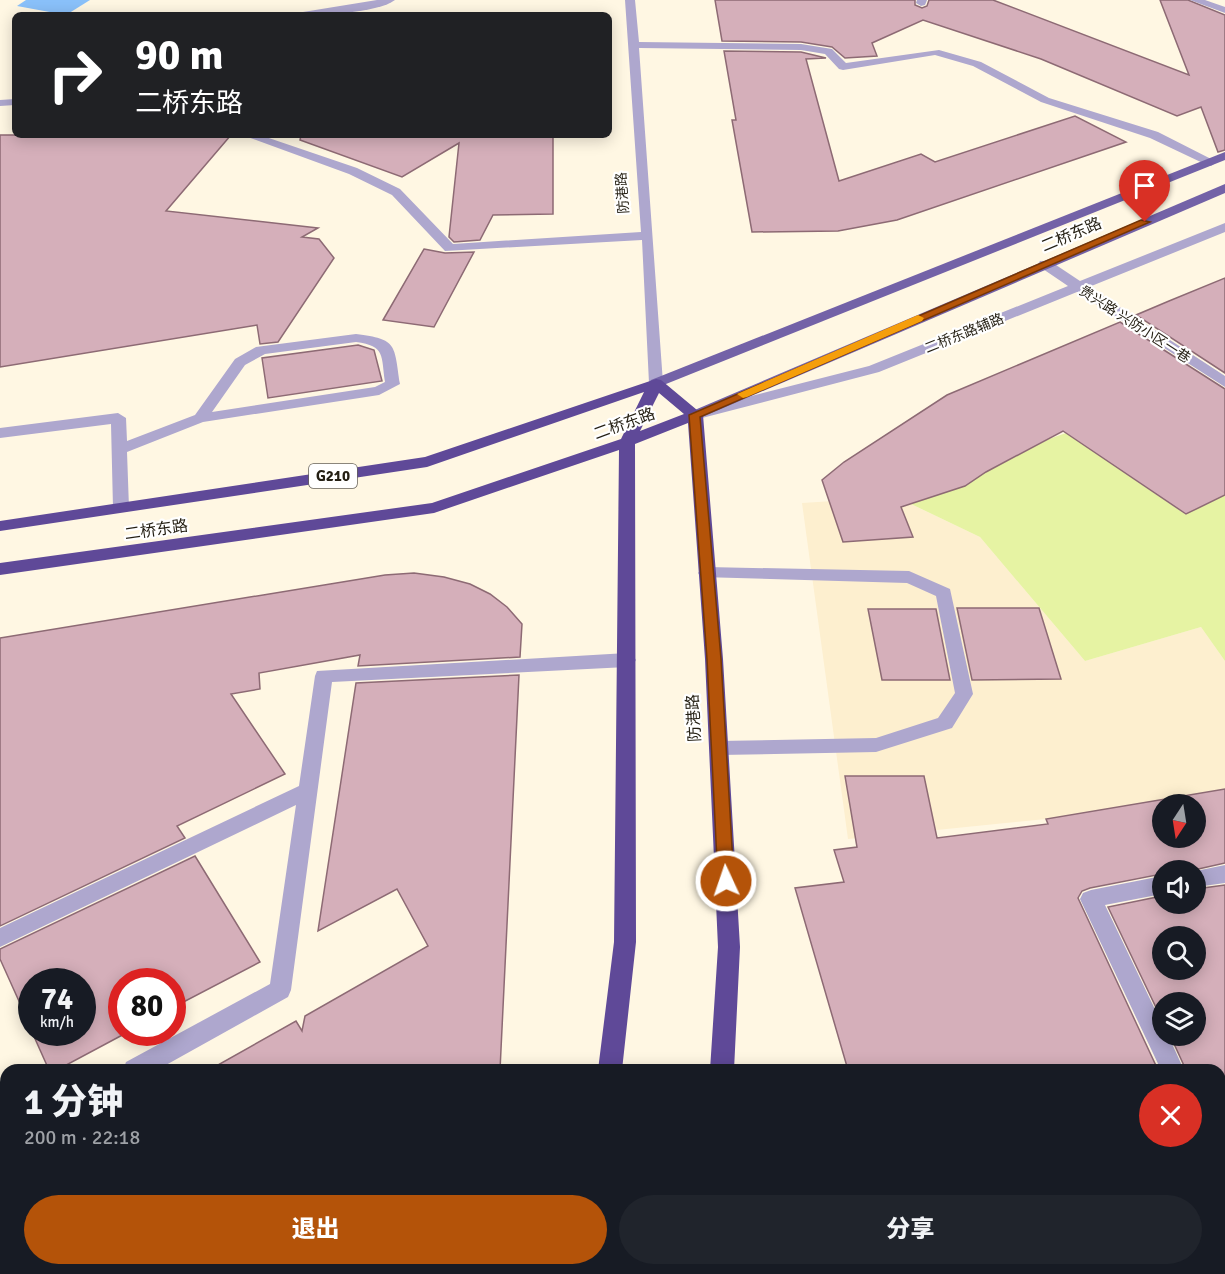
<!DOCTYPE html>
<html lang="zh">
<meta charset="utf-8">
<style>
body{margin:0;font-family:Signika,"Noto Sans SC",sans-serif;background:#20242c;color:#f1f3f6;height:100vh;display:flex;flex-direction:column;font-size:22px;white-space:nowrap}
*{box-sizing:border-box;margin:0}
p{font-size:20px;color:#9ea1a6}
.icon{flex:none;width:33px;height:33px;fill:none;stroke:currentColor;stroke-width:2;stroke-linecap:round;stroke-linejoin:round}
.map{position:relative;flex:1;overflow:hidden}
.side{position:absolute;left:0px;top:1064px;width:1226px;height:212px;display:flex;flex-direction:column;background:#171b24;border-radius:18px 18px 0 0;box-shadow:0 3px 15px #0003}
.side>*{flex:none}
.guide{position:absolute;left:12px;top:12px;width:600px;height:126px;border-radius:9px;box-shadow:0 3px 15px #0003;background:#202124;color:#fff;overflow:hidden}
.needle{width:39px;rotate:192deg}
.fabs{position:absolute;left:1152px;top:794px;display:grid;gap:12px}
.fabs a{display:grid;place-items:center;width:54px;height:54px;border-radius:50%;background:#171b24;box-shadow:0 3px 15px #0003;font-size:30px}
.speed{position:absolute;left:18px;top:968px;display:flex;gap:12px;font-size:30px;font-weight:700;text-align:center}
.speed>*{display:grid;place-content:center;width:78px;height:78px;border-radius:50%;background:#171b24;box-shadow:0 3px 15px #0003;line-height:1}
.speed small{font-size:15px;font-weight:400}
.speed .limit{border:9px solid #d22;background:#fff;color:#111}
.pin{position:absolute;display:grid;place-items:center;width:51px;height:51px;color:#fff;margin:-62px -26px;border-radius:50% 50% 50% 0;rotate:-45deg;box-shadow:0 0 6px #0007}
.pin .icon{rotate:45deg}
.me{position:absolute;width:66px;margin:-33px;rotate:357deg;stroke-linejoin:round;filter:drop-shadow(0 0 4px #0008)}
.turn{display:flex;align-items:center;gap:21px;height:126px;padding:0 24px;font-size:27px}
.turn .icon{width:78px;height:78px;stroke-width:2.5}
.turn b{display:block;font-size:42px;line-height:51px}
.round{display:grid;place-items:center;flex:none;width:63px;height:63px;border-radius:32px;background:#20242c}
.headline{display:flex;align-items:center;justify-content:space-between;height:102px;padding:0 24px}
h1{font-size:36px;font-weight:800;line-height:45px}
.primary-button{display:flex;gap:12px;margin-top:auto;padding:12px 24px}
.primary-button a{flex:1;height:69px;border-radius:36px;background:#b45309;color:#fff;font-size:24px;font-weight:800;line-height:69px;text-align:center}
.primary-button a+a{background:#20242c;color:#f1f3f6}
.map>svg:first-child{display:block}
.built{fill:#fdefcf}
.green{fill:#e6f3a3}
.water{fill:#8ac1fa}
.building{fill:#d5afba;stroke:#8d6a74;stroke-width:1.5;fill-rule:evenodd}
.lines{fill:none;stroke-linecap:round;stroke-linejoin:round}
.minor{fill:#aea7ce;fill-rule:evenodd}
.major{fill:#7362a7;fill-rule:evenodd}
.highway{fill:#5f4998;fill-rule:evenodd}
.route{fill:#b45309;stroke:#753606;stroke-width:1.5}
.slow{fill:#f59e0b}
.labels{text-anchor:middle;stroke-width:4.5;stroke-linejoin:round;paint-order:stroke}
.far-street-label{font-size:14px;fill:#241f13;stroke:#fff}
.shield{fill:#fff;stroke:#66625a;stroke-width:1.5}
.shield-label{font-size:15px;font-weight:bold;fill:#241f13}
.street-label{font-size:16px;fill:#241f13;stroke:#fff}
</style>
<div class="map">
<svg width="1225" height="1274" viewBox="0 0 1225 1274">
<rect width="100%" height="100%" fill="#fff7e3"/>
<polygon class="built" points="896,497 980,537 1085,661 1201,627 1225,661 1225,789 1046,819 848,839 802,503"/>
<polygon class="green" points="1066,433 1185,514 1225,495 1225,661 1201,627 1085,661 980,537 911,504 986,472 1049,439"/>
<polygon class="water" points="26,0 90,0 66,15 17,6"/>
<g class="building">
<polygon points="715,0 915,0 915,5 922,8 927,6 929,0 993,0 1189,75 1160,0 1188,0 1225,15 1225,150 1218,152 1201,107 1177,116 1041,59 923,20 872,43 877,56 845,58 832,47 801,42 722,41"/>
<polygon points="724,51 801,52 826,58 806,59 839,181 921,154 935,162 1075,116 1126,142 897,220 838,231 752,232 732,120 736,120"/>
<polygon points="0,135 231,135 166,211 318,228 302,237 319,239 334,258 278,342 260,344 257,325 0,367"/>
<polygon points="301,135 553,135 553,214 493,215 480,240 454,242 449,237 459,143 402,177 300,140"/>
<polygon points="424,249 445,253 474,252 434,327 383,320"/>
<polygon points="1225,278 1225,373 1136,315 1169,301"/>
<polygon points="1120,322 1225,389 1225,495 1186,514 1063,431 986,472 965,486 901,507 913,537 843,542 822,480 844,462 947,395"/>
<polygon points="358,345 374,350 382,381 268,398 262,358"/>
<polygon points="414,573 444,577 470,584 490,594 507,607 522,624 520,657 358,666 360,655 259,673 260,689 231,694 285,774 177,826 185,838 0,926 0,638 385,575"/>
<polygon points="957,608 1039,608 1061,679 972,680"/>
<polygon points="868,609 936,609 950,680 882,680"/>
<polygon points="519,675 500,1070 209,1070 296,1021 302,1031 305,1016 428,946 397,889 318,931 356,683"/>
<path d="M 845,776 L 924,776 L 937,838 L 1048,824 L 1046,819 L 1225,789 L 1225,863 L 1194,870 L 1162,870 L 1162,874 L 1090,888 L 1082,891 L 1078,898 L 1158,1070 L 848,1070 L 795,888 L 844,882 L 834,850 L 857,847 ZM 1162,804 L 1196,804 L 1196,837 L 1162,837 Z"/>
<polygon points="195,856 260,962 172,1008 172,981 122,981 122,1032 128,1032 57,1070 49,1070 32,1032 82,1032 82,981 32,981 32,1030 0,959 0,949"/>
<path d="M 1225,885 L 1225,1151 L 1220,1140 L 1220,1070 L 1186,1070 L 1170,1035 L 1196,1035 L 1196,1002 L 1162,1002 L 1162,1020 L 1108,907 L 1162,896 L 1162,903 L 1196,903 L 1196,889 ZM 1162,936 L 1196,936 L 1196,969 L 1162,969 Z"/>
</g>
<g class="lines">
<g class="minor">
<path d="M 377,0 L 395,0 C 378,13 321,15 298,15 L 303,12 Z"/>
<polygon points="625,0 635,0 639,42 801,44 832,49 846,63 939,50 981,62 1049,98 1158,132 1217,162 1211,166 1207,165 1150,138 1041,102 973,66 935,55 843,70 839,69 825,54 801,50 639,48 663,383 656,387 649,383 642,240 445,251 392,195 349,174 242,135 260,135 357,168 400,189 453,244 641,232"/>
<polygon points="917,0 927,0 925,5 921,6 916,3"/>
<polygon points="1190,0 1205,0 1225,7 1225,13"/>
<polygon points="15,99 15,105 0,106 0,100"/>
<polygon points="1225,223 1225,232 1089,287 1225,376 1225,387 1077,292 879,372 702,418 694,413 697,410 869,366 1068,286 1040,267 1038,264 1040,261 1050,261 1080,281"/>
<path d="M 356,334 C 398,339 394,345 400,384 L 379,395 L 203,422 L 127,452 L 129,508 L 127,512 L 115,512 L 113,508 L 111,424 L 0,438 L 0,428 L 118,413 L 126,418 L 127,441 L 195,415 L 235,359 L 256,347 ZM 356,342 C 386,346 381,356 385,382 L 375,387 L 212,412 L 245,365 L 265,354 Z"/>
<polygon points="707,567 909,571 950,589 973,694 952,728 876,752 719,755 712,753 709,748 712,743 719,741 876,738 938,718 955,693 936,596 907,583 701,577 698,573 701,569"/>
<polygon points="627,653 633,655 636,660 633,665 627,667 332,682 291,990 288,997 157,1070 123,1070 126,1062 270,984 296,805 0,947 0,928 299,786 315,676 317,671"/>
<polygon points="1225,865 1225,883 1196,887 1196,871"/>
<polygon points="1162,876 1162,894 1105,905 1162,1024 1162,1035 1168,1035 1184,1070 1161,1070 1080,899 1083,893 1091,890"/>
<polygon points="6,1127 6,1152 0,1155 0,1130"/>
<polygon points="1220,1154 1225,1156 1225,1190 1220,1188"/>
<polygon points="1225,1243 1225,1269 1220,1271 1216,1269 1220,1269 1220,1245"/>
<polygon points="1136,1269 1183,1269 1181,1274 1134,1274"/>
<polygon points="1184,1269 1211,1269 1213,1274 1186,1274"/>
</g>
<g class="major">
<polygon points="1225,152 1225,160 661,386 651,386 649,383 651,380"/>
<polygon points="1225,184 1225,193 700,418 690,418 687,415 690,412"/>
</g>
<g class="highway">
<path d="M 656,379 L 661,380 L 703,415 L 723,659 L 740,947 L 734,1070 L 710,1070 L 718,947 L 705,659 L 688,423 L 635,444 L 636,942 L 622,1070 L 598,1070 L 614,942 L 619,450 L 434,513 L 0,575 L 0,563 L 432,503 L 621,439 L 644,392 L 427,467 L 0,531 L 0,521 L 425,457 ZM 659,393 L 684,414 L 640,431 Z"/>
<polygon points="575,1269 601,1269 600,1274 574,1274"/>
<rect x="696" y="1269" width="26" height="5"/>
</g>
</g>
<polygon class="route" points="1141,220 1150,222 700,417 721,659 734,881 731,886 726,888 720,886 718,881 707,659 689,415"/>
<polygon class="slow" points="918,315 924,318 922,321 747,397 743,398 737,394"/>
<g class="labels">
<g class="far-street-label">
<text transform="translate(622 193) rotate(-94)" y="5">防港路</text>
<text transform="translate(1135 324) rotate(33)" y="5">贵兴路 兴防小区一巷</text>
<text transform="translate(964 333) rotate(-22)" y="5">二桥东路辅路</text>
</g>
<rect class="shield" x="309" y="464" width="48" height="24" rx="4.5"/>
<g class="shield-label">
<text x="333" y="481">G210</text>
</g>
<g class="street-label">
<text transform="translate(1071 234) rotate(-23)" y="6">二桥东路</text>
<text transform="translate(624 423) rotate(-20)" y="6">二桥东路</text>
<text transform="translate(156 529) rotate(-8)" y="6">二桥东路</text>
<text transform="translate(693 718) rotate(-93)" y="6">防港路</text>
</g>
</g>
</svg>
<div class="fabs">
<a><svg class="needle" viewBox="-14 -14 28 28"><path d="M0-13l5 13h-10z" fill="#e53935"/><path d="M0 13l5-13h-10z" fill="#9ea1a6"/></svg></a>
<a><svg class="icon" aria-label="sound" viewBox="0 0 24 24"><path d="M4 9h4l5-4v14l-5-4H4zM17 9q2 3 0 6"/></svg></a>
<a><svg class="icon" aria-label="search" viewBox="0 0 24 24"><circle cx="10" cy="10" r="6"/><path d="M15 15l6 6"/></svg></a>
<a><svg class="icon" aria-label="layers" viewBox="0 0 24 24"><path d="M12 4l9 5-9 5-9-5zM3 14l9 5 9-5"/></svg></a>
</div>
<div class="speed"><div>74<small>km/h</small></div><div class="limit">80</div></div>
<div class="pin" style="left:1145px;top:222px;background:#d93025"><svg class="icon" aria-label="arrive" viewBox="0 0 24 24"><path d="M6 21V4h12l-3 4 3 4H6"/></svg></div>
<svg class="me" style="left:726px;top:881px" viewBox="-20 -20 40 40"><circle r="17" fill="#b45309" stroke="#fff" stroke-width="3"/><path d="M0-11L8 9 0 5-8 9z" fill="#fff"/></svg>
<div class="guide">
<div class="turn"><svg class="icon" aria-label="right" viewBox="0 0 24 24"><path d="M7 20v-9h11M14 6l5 5-5 5"/></svg><div><b>90 m</b>二桥东路</div></div>
</div>
<section class="side">
<div class="headline"><div><h1>1 分钟</h1><p>200 m · 22:18</p></div><a class="round" style="background:#d93025;color:#fff"><svg class="icon" aria-label="close" viewBox="0 0 24 24"><path d="M6 6l12 12M18 6L6 18"/></svg></a></div>
<div class="primary-button"><a>退出</a><a>分享</a></div>
</section>
</div>
